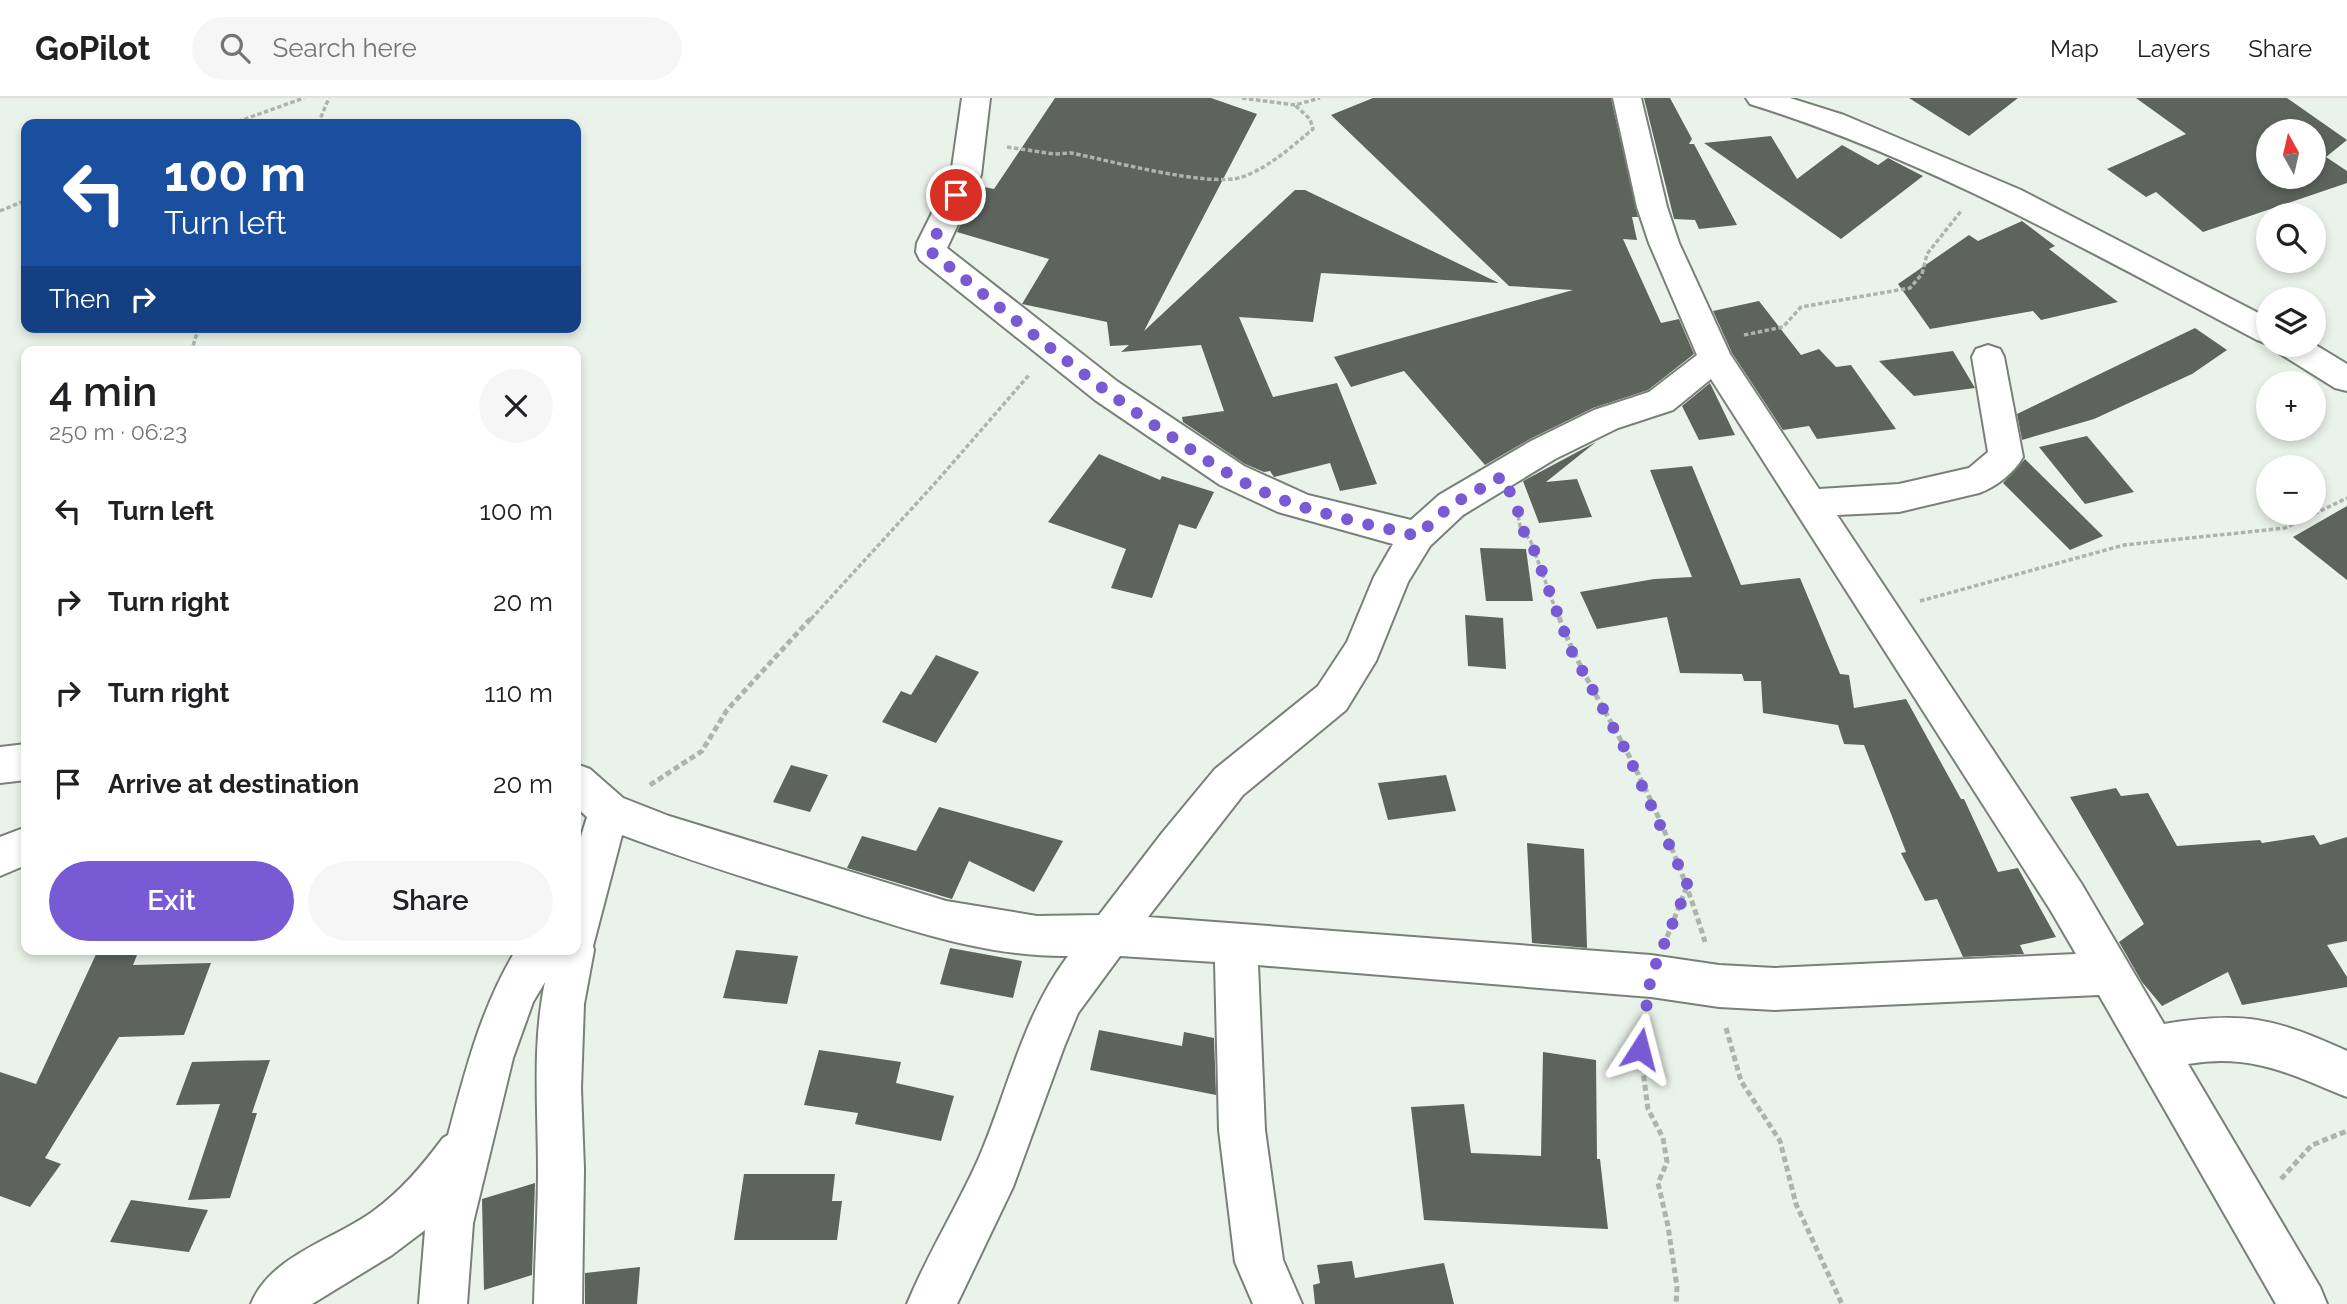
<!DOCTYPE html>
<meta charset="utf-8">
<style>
body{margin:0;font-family:Raleway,sans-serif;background:#f6f6f6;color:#202124;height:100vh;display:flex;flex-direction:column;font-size:26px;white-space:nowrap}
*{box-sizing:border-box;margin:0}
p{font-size:23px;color:#757577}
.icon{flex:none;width:38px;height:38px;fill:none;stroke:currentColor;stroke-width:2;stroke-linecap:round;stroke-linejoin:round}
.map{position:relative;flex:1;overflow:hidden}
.side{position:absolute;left:21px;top:248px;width:560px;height:609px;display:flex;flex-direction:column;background:#fff;border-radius:14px;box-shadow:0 4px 10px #0003}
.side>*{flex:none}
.banner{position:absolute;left:21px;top:21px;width:560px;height:214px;border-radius:14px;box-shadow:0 4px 10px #0003;background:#1a4fa0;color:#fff;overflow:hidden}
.needle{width:46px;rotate:352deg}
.fabs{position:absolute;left:2256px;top:21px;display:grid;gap:14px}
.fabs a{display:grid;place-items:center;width:70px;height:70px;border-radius:50%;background:#fff;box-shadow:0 4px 10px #0003;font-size:35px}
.pin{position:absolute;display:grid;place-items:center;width:60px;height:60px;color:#fff;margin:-30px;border:4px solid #fff;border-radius:50%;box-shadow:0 2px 7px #0007}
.me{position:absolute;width:77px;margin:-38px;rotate:9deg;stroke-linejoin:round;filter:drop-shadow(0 0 5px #0008)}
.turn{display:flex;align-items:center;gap:24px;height:147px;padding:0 28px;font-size:32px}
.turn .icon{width:91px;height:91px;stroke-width:2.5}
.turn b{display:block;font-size:49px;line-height:60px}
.then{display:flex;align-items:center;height:66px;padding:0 28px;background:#0003;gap:14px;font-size:26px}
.round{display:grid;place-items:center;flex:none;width:74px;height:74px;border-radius:37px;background:#f6f6f6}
.headline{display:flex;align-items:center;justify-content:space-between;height:119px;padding:0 28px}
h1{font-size:42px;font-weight:600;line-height:52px}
.cta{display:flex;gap:14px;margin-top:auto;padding:14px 28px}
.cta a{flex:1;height:80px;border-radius:42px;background:#785ad5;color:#fff;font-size:28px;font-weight:600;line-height:80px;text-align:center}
.cta a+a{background:#f6f6f6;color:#202124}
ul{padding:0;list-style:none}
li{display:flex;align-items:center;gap:21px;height:91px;padding:0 28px}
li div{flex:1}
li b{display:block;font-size:26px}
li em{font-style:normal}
header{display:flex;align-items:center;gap:42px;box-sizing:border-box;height:98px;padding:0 35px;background:#fff;border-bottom:2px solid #e0e0e0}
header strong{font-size:33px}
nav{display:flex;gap:38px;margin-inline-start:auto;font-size:24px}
.search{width:490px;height:63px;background:#f6f6f6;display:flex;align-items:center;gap:18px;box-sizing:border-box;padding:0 24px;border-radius:38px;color:#757577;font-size:26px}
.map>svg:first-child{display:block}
.building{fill:#5c645c;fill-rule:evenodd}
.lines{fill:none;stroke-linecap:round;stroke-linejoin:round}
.street-casing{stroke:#788078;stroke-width:4}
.path-far1{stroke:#adb4ad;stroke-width:3.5;stroke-dasharray:4.5 2.5;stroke-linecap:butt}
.path{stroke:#adb4ad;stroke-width:5;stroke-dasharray:6 3.5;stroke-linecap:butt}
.street{fill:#fff;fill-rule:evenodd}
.route{stroke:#785ad5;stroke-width:12;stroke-dasharray:0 21.6}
</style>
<header>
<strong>GoPilot</strong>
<div class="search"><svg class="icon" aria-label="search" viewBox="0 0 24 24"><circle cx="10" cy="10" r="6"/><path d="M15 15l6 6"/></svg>Search here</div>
<nav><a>Map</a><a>Layers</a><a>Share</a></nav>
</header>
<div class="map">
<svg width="2347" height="1206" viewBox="0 0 2347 1206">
<rect width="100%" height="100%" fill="#eaf3ea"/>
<g class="building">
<polygon points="1055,0 1211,0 1257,16 1144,233 1295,92 1305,92 1499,185 1321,175 1313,224 1239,219 1273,299 1337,285 1377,386 1340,393 1330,365 1274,379 1270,373 1264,374 1245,366 1183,324 1182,319 1224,313 1201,247 1121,254 1129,247 1110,248 1107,224 1022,206 1049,161 957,134 979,88 994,91"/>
<polygon points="1373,0 1611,0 1638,119 1632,119 1637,142 1623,141 1661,225 1679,221 1694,256 1648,292 1593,310 1530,341 1485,367 1404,273 1351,289 1334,259 1573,192 1509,188 1331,17"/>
<polygon points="1644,0 1670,0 1692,41 1689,46 1694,46 1737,127 1699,131 1695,122 1674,121"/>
<polygon points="1909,0 2018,0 1969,38"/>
<path d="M 2136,0 L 2287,0 L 2347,42 L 2326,59 L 2347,73 L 2347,85 L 2203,134 L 2156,94 L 2146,99 L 2107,71 L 2186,36 ZM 2268,33 L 2314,33 L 2314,79 L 2268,79 Z"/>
<polygon points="1771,38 1797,81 1842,47 1878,67 1888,60 1923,78 1841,141 1704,45"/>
<polygon points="2022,123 2055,148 2049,151 2118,204 2041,222 2033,213 1930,231 1898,186 1969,137 1978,143"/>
<polygon points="1759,203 1801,257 1819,251 1836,269 1851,267 1896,331 1817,341 1809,328 1783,332 1732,255 1713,213"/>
<polygon points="2195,230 2227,252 2192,276 2094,321 2022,342 2017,316"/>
<polygon points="1953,253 1975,290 1914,298 1879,263"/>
<polygon points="1710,285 1735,337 1699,342 1682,308"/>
<polygon points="2087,338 2134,394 2085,406 2039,349"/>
<polygon points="1596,344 1546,384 1577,381 1592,419 1539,425 1523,383"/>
<polygon points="1099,356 1160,382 1162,378 1214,394 1196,431 1179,426 1152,500 1111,490 1126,451 1048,424"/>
<polygon points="2025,361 2103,438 2070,452 2003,385"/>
<polygon points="1692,368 1741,487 1800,480 1840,576 1849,577 1854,610 1906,601 1961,701 1964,701 1998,774 2018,770 2056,839 2020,847 2024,856 1963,859 1937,801 1925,803 1901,755 1906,754 1864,647 1844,646 1838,627 1763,615 1761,583 1744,583 1742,576 1680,575 1667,519 1597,531 1580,494 1654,481 1692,479 1650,372"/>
<polygon points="2347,408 2347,482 2293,439"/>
<polygon points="1480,450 1526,451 1533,503 1486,503"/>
<polygon points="1465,517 1503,520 1506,571 1468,568"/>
<polygon points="936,557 979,574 936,645 882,624 901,593 911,597"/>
<polygon points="791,667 828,677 810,714 773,704"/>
<polygon points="1446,677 1456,713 1388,722 1378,685"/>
<polygon points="2116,690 2121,698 2148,695 2177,748 2260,742 2262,745 2314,737 2320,747 2347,739 2347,843 2327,847 2347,879 2347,889 2242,907 2228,874 2162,908 2142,884 2119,844 2144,826 2070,699"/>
<polygon points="939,709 1063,743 1034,794 969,763 952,801 847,770 862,738 916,753"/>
<polygon points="1527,745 1584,751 1587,850 1532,845"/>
<polygon points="950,850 1022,863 1013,900 940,886"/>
<polygon points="98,852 139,852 133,867 211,865 184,937 119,939 45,1060 61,1066 30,1109 0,1098 0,974 36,986"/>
<polygon points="736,852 798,858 787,906 723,900"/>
<polygon points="1099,932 1182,948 1184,934 1214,940 1216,997 1090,972"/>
<polygon points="819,952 901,964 896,985 954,998 941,1043 855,1026 858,1015 804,1007"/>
<polygon points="1543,954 1596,962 1597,1061 1600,1061 1608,1131 1424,1122 1411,1009 1464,1006 1471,1055 1541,1058"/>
<polygon points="270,962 252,1015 257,1015 230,1100 188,1102 220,1006 176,1007 192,964"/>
<polygon points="744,1076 835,1076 832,1103 842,1103 837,1142 734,1142"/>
<polygon points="535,1085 532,1177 484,1192 482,1101"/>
<polygon points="131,1102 208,1112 189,1154 110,1144"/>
<polygon points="1352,1163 1355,1180 1444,1165 1454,1206 1315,1206 1313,1187 1320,1185 1317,1167"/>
<polygon points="640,1169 637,1206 585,1206 585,1175"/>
</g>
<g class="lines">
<g class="street-casing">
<g id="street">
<path d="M 962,0 L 990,0 L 981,77 L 947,150 L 1118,284 L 1244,368 L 1308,397 L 1411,422 L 1439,397 L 1531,343 L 1594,312 L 1649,294 L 1697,257 L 1649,145 L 1637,109 L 1613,0 L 1641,0 L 1667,109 L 1679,145 L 1730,256 L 1819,391 L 1899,386 L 1969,370 L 1988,354 L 1972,259 L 1976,251 L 1988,247 L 2000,251 L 2004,259 L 2023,359 C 2014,375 1996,389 1979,395 L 1899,414 L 1837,417 L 2081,785 L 2164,926 C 2243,913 2275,920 2347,953 L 2347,999 C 2290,976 2252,955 2188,966 L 2320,1189 L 2327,1206 L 2276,1206 L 2099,897 L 1775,912 L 1719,909 L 1651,899 L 1258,867 L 1265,1032 L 1283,1162 L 1302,1206 L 1253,1206 L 1235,1164 L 1219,1032 L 1215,864 L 1120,858 L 1078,915 L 1064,949 L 1013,1089 L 957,1206 L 907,1206 C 927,1157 956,1111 978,1062 C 1008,993 1022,919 1068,858 C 982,859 900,829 819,803 C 753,782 687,762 622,737 L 593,848 L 594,852 L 584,906 L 581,990 L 584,1071 L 582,1206 L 534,1206 C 535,1161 538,1116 538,1072 C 538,1009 532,946 545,884 L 533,904 L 513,960 L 473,1125 L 467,1206 L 419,1206 L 425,1132 L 392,1157 L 312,1206 L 251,1206 C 270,1158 333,1142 372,1114 C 401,1093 422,1068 443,1040 L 448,1037 C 465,974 481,909 516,852 L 576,852 L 576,755 L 587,719 L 576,709 L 576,666 L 590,671 L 623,700 L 669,718 L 946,803 L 1037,818 L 1099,817 L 1162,735 L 1215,671 L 1318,588 L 1347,544 L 1374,479 L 1393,446 L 1278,414 L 1220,387 L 1095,302 L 920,162 L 916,154 L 917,145 L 951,77 ZM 1711,281 L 2051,813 L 2076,856 L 1775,870 L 1719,867 L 1651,857 L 1148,819 L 1243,697 L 1346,612 L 1376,563 L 1408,484 L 1430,448 L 1463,417 L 1555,361 L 1618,330 L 1673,312 Z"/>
<path d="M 1746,0 L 1790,0 L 1844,17 L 2021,92 L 2268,220 L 2268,246 L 2257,242 C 2092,155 1929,62 1750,6 Z"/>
<polygon points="2314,246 2347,266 2347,293 2335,290 2279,255 2274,247"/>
<polygon points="26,646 26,682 0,685 0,649"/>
<polygon points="26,729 26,767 0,778 0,739"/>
</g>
</g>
<g class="path-far1">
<polyline points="1242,0 1295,7 1320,0"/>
<polyline points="231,26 304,0"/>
<polyline points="318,26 329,0"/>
<path d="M 1007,49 L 1054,56 L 1071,55 C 1108,62 1209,90 1242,79 C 1270,69 1291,49 1313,31 L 1310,21 L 1295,7"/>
<polyline points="0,113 26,102"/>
<polyline points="1744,237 1783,229 1801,209 1910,190 1922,176 1927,156 1961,113"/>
<polyline points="191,254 199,229"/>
<polyline points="1517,411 1520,428 1531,444 1559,521"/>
<polyline points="1920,503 2124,447 2285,430 2347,400"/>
<polyline points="811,521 937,383 1029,277"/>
</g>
<g class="path">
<path d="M 1559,519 C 1576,566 1603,608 1626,652 C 1658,714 1685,777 1705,844"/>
<polyline points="650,687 702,653 727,612 812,519"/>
<polyline points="1667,839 1687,788"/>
<polyline points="1644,921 1640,951 1648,1011 1663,1040 1667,1064 1658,1085 1668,1128 1677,1189 1676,1206"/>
<polyline points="1726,930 1741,983 1780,1043 1796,1106 1842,1206"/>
<polyline points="2281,1081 2312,1047 2347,1033"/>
</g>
<use href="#street" class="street"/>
</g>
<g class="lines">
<path class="route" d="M 956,97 L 932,145 L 931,154 C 1010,217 1087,283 1172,339 C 1205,361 1236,383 1273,398 C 1319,417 1369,426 1417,438 L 1451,407 L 1503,378 L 1518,413 L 1520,428 L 1531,444 L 1571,552 L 1626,653 L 1688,788 L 1651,878 L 1640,951"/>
</g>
</svg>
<div class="fabs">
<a><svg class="needle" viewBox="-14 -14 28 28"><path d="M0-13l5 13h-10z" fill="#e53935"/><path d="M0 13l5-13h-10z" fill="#757577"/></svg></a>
<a><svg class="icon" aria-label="search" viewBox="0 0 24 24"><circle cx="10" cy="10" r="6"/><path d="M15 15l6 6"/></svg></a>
<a><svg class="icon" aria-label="layers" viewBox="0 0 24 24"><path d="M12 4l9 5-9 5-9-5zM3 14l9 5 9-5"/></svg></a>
<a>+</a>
<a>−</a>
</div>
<div class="pin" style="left:956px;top:97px;background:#d93025"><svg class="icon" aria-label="arrive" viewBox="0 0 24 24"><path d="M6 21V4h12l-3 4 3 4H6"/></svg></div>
<svg class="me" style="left:1640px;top:951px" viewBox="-20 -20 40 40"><path d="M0-17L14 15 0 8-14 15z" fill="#785ad5" stroke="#fff" stroke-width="4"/></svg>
<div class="banner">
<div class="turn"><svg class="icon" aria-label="left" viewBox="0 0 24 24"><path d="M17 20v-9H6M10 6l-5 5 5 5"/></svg><div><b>100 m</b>Turn left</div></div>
<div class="then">Then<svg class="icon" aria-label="right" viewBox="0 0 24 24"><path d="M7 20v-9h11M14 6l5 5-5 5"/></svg></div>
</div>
<section class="side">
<div class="headline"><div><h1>4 min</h1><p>250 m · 06:23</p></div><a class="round"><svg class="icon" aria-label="close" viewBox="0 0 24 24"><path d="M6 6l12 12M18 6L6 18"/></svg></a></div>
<ul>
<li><svg class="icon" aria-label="left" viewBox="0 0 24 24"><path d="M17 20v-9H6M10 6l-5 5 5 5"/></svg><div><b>Turn left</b></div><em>100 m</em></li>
<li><svg class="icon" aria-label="right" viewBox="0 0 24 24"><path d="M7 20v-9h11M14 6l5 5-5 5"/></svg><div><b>Turn right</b></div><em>20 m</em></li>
<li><svg class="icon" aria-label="right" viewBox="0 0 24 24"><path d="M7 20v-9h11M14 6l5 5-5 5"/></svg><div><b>Turn right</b></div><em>110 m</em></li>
<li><svg class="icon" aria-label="arrive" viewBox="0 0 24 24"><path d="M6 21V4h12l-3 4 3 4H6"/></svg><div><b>Arrive at destination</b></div><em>20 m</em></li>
</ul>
<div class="cta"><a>Exit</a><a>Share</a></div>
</section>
</div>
